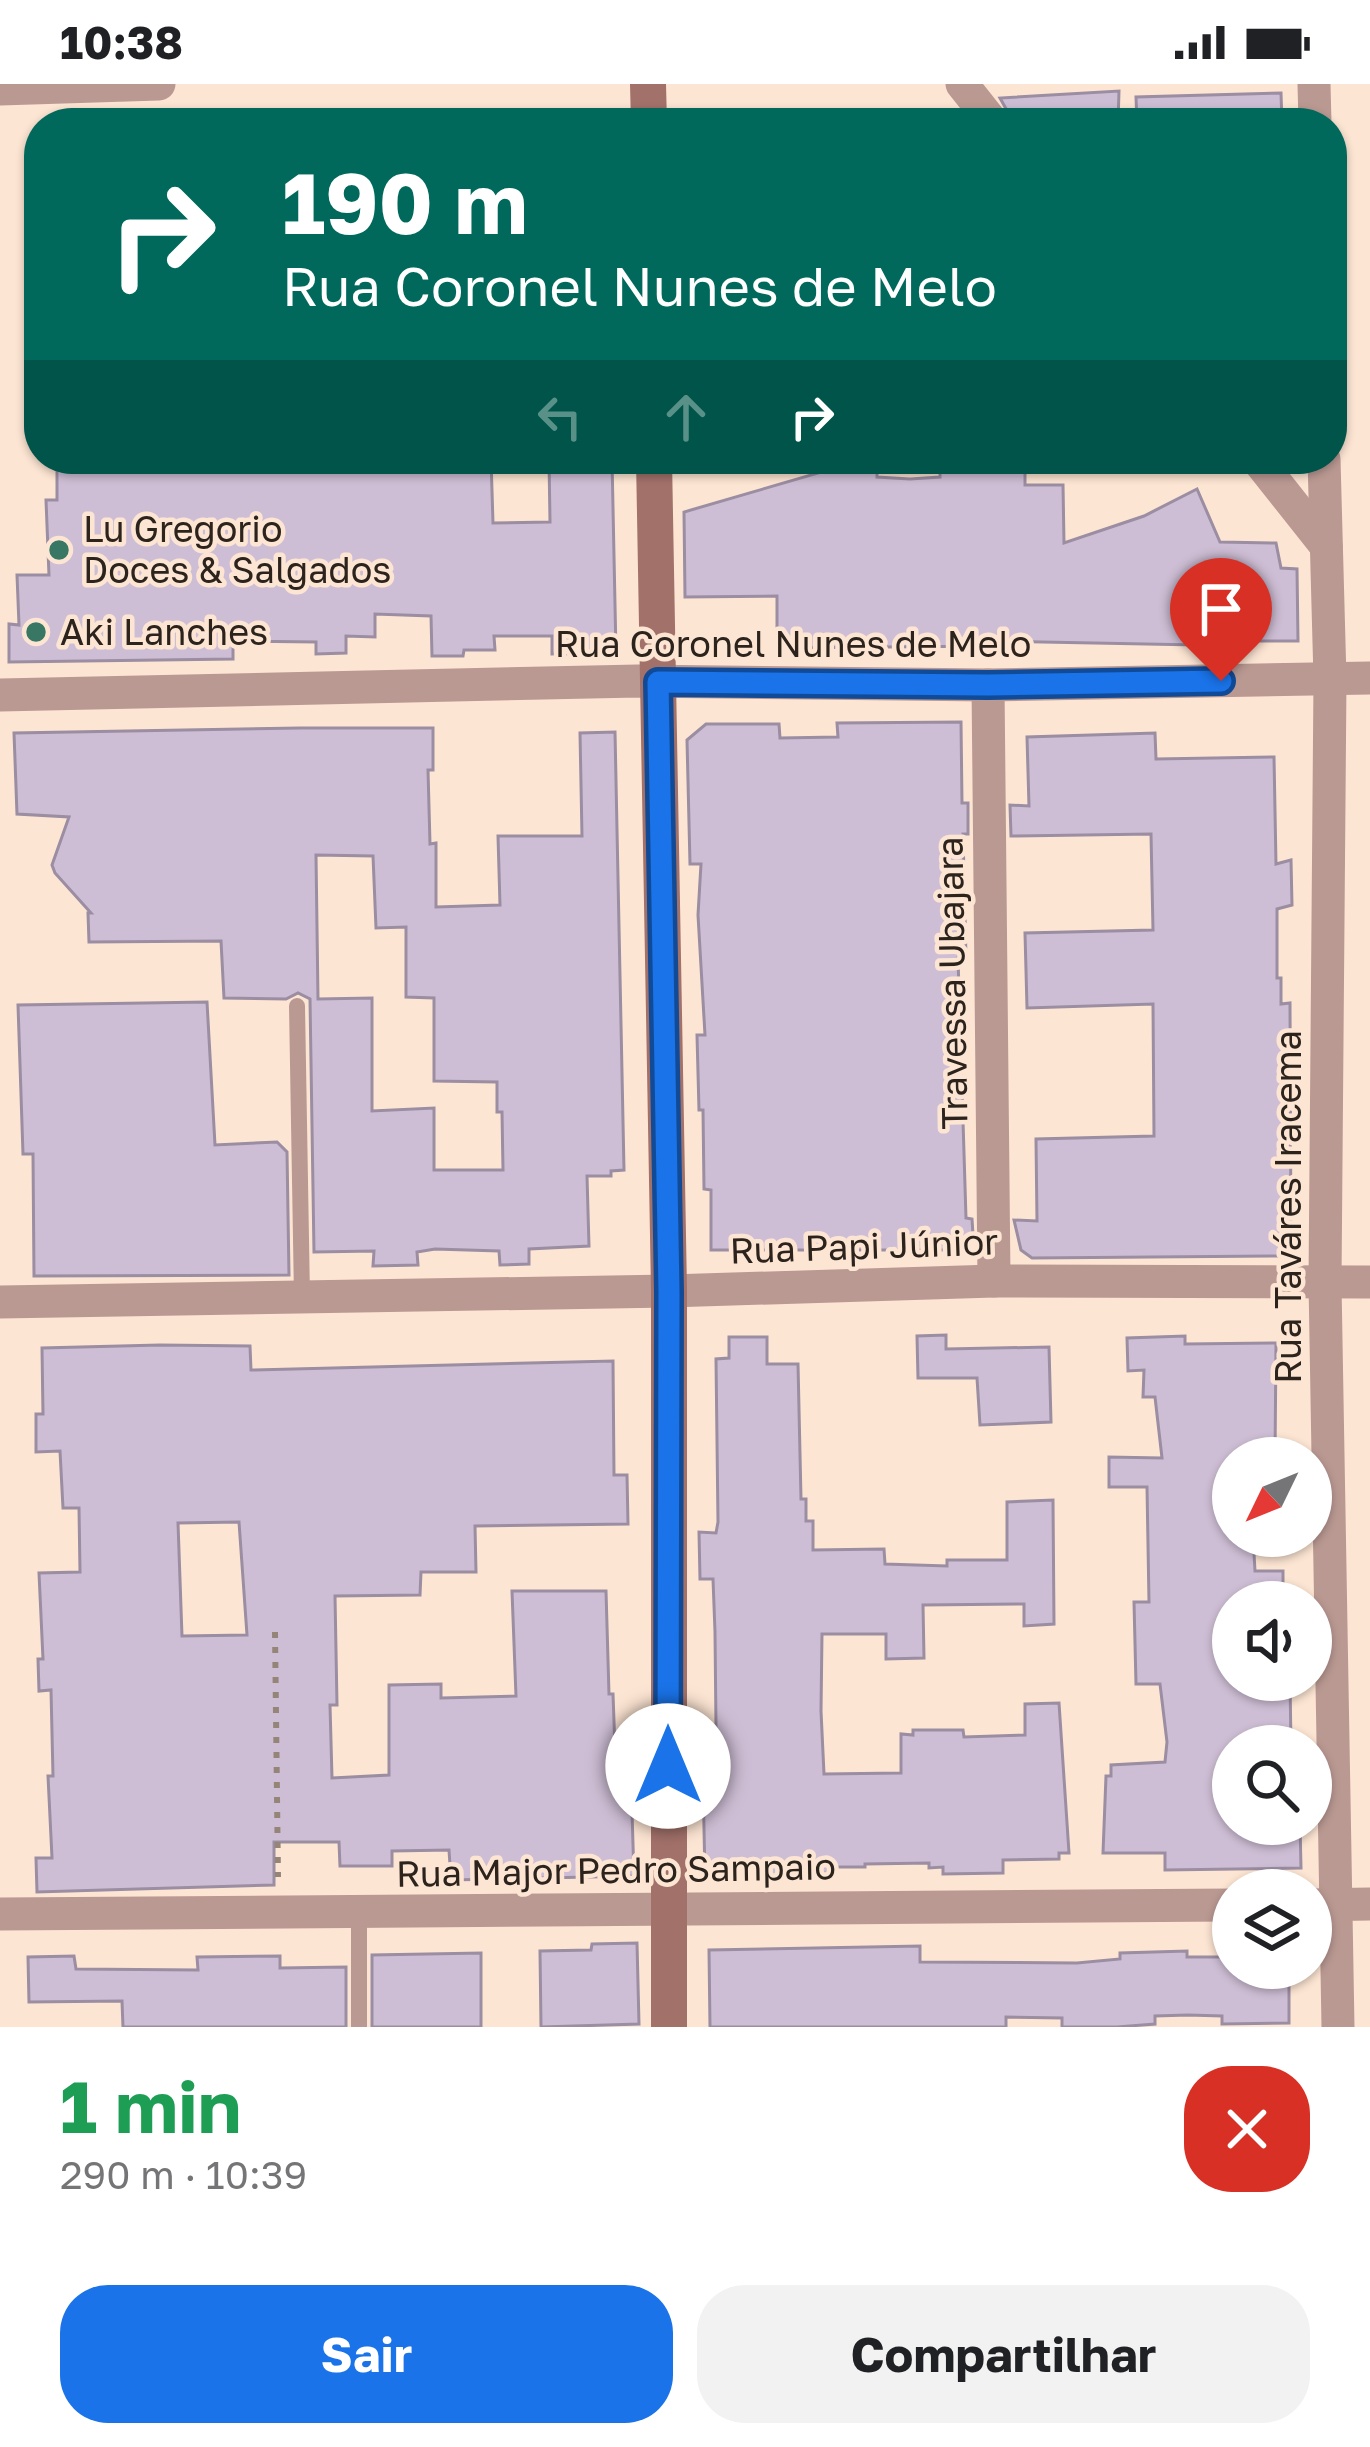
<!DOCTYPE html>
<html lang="pt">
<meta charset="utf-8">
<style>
body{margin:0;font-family:"Golos Text",sans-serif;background:#f2f2f2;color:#202124;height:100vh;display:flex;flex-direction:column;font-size:45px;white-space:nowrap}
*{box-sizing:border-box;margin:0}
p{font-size:39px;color:#757577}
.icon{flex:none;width:66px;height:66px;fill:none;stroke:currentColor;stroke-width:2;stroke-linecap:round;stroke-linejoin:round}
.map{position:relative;height:1943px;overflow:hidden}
.panel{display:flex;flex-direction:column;background:#fff;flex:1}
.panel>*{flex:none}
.guide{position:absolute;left:24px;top:24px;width:1323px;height:366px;border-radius:48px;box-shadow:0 3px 9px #0004;background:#00695c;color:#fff;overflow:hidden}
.needle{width:78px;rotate:227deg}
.buttons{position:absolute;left:1212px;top:1353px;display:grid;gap:24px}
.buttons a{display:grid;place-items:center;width:120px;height:120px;border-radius:50%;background:#fff;box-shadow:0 3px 9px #0004;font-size:60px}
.pin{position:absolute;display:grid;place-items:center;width:102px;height:102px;color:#fff;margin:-123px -51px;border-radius:50% 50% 50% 0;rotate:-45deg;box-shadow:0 0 12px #0007}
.pin .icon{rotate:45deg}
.me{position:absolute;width:132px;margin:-66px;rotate:0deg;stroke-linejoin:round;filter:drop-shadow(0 0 9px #0008)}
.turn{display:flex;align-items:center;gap:42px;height:252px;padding:0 60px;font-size:54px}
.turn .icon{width:156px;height:156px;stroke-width:2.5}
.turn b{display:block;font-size:84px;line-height:102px}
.lanes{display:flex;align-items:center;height:114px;padding:0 60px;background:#0003;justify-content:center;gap:60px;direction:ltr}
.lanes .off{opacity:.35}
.round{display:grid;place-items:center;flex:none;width:126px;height:126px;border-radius:48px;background:#f2f2f2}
.head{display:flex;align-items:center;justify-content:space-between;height:204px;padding:0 60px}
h1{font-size:72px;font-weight:700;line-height:90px;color:#1e9e55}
.cta{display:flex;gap:24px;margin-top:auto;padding:24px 60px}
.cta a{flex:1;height:138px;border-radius:48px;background:#1a73e8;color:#fff;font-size:48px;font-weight:700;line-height:138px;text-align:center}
.cta a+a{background:#f2f2f2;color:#202124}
.status{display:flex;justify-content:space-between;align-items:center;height:84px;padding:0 60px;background:#fff;direction:ltr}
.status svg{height:33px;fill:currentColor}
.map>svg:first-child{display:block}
.building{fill:#cebed5;stroke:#9b8da2;stroke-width:3;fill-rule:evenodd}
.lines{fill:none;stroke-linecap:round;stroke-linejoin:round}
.path{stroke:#958578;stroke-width:6;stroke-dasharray:6 9;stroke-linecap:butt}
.lane{stroke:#bb9993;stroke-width:16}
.street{stroke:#bb9993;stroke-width:33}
.secondary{stroke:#a2716a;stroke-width:36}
.route-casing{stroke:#114b97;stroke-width:30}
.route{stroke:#1a73e8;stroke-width:21}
.poi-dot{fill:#387764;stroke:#fde5d3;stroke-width:4.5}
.labels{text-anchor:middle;stroke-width:9;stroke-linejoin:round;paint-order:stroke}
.poi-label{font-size:36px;fill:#2b231c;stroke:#fde5d3;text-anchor:start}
.street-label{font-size:36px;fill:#2b231c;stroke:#fde5d3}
</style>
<div class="status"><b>10:38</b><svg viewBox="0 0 49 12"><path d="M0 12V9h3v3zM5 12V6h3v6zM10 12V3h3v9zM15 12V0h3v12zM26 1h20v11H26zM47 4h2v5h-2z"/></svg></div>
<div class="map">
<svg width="1370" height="1943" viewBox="0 0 1370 1943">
<rect width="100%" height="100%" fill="#fde5d3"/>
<g class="building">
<polygon points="1119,7 1118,39 1014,39 1000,14"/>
<polygon points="1281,9 1282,39 1137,39 1136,13"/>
<polygon points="57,375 344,375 344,385 426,380 426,375 491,375 493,439 550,438 549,375 612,375 616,569 552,570 552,552 494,552 495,566 464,566 463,572 432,572 431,532 375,530 375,553 346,552 346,569 316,570 316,558 233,557 233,575 9,578 9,540 19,541 17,491 49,491 46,416 57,416"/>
<polygon points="866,375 877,375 877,393 910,395 940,393 940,375 1025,375 1025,401 1063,401 1064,459 1144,432 1197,405 1220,458 1276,459 1281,484 1297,485 1298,557 1250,557 1249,562 991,557 996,562 777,564 777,512 685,513 684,428"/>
<polygon points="961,638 962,719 968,719 968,750 963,750 966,874 958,874 966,1134 972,1135 973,1151 958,1166 711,1166 711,1106 704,1105 703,1026 699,1026 697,951 705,951 698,831 701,780 690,780 687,656 706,640 779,640 780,654 838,653 837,639"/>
<path d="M 300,644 L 433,644 L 433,686 L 428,686 L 430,760 L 436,759 L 436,823 L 500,821 L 498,752 L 582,752 L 580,649 L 615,648 L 624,1086 L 611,1087 L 611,1092 L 587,1092 L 589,1162 L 529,1165 L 529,1180 L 500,1181 L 499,1167 L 435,1165 L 417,1168 L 418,1181 L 373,1182 L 374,1167 L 314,1168 L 310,915 L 298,909 L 286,915 L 224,914 L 221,857 L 89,858 L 88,829 L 91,829 L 55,789 L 52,781 L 69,733 L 17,730 L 14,649 ZM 316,771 L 373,772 L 376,844 L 406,843 L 406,913 L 434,914 L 434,997 L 497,998 L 497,1028 L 502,1028 L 503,1086 L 434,1086 L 434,1024 L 372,1027 L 372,914 L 318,915 Z"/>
<polygon points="1155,649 1156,675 1274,673 1276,780 1291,776 1292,821 1277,825 1277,894 1281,894 1281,920 1290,919 1291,1160 1279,1172 1032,1174 1021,1166 1014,1136 1037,1137 1036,1055 1154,1052 1153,920 1027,924 1025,849 1153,846 1151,750 1011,752 1010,721 1029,722 1027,653"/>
<polygon points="207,918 215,1061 277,1058 287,1068 289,1191 34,1192 33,1070 23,1070 18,921"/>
<polygon points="946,1251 946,1265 1049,1263 1051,1338 980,1341 977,1294 918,1294 917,1252"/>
<polygon points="1185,1252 1185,1260 1276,1259 1275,1373 1233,1374 1233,1452 1253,1452 1255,1487 1283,1487 1283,1518 1233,1518 1233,1596 1290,1596 1291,1662 1233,1662 1233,1740 1300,1740 1301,1784 1165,1786 1165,1769 1103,1769 1106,1692 1111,1692 1111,1681 1165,1678 1167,1658 1160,1600 1136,1600 1134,1518 1149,1518 1147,1403 1109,1403 1109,1373 1162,1374 1155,1313 1143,1313 1144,1286 1128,1287 1127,1254"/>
<polygon points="729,1253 767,1253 767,1280 798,1280 801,1415 806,1415 806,1437 813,1437 813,1466 884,1465 885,1480 947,1482 947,1476 1007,1476 1007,1418 1053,1416 1054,1540 1024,1542 1024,1520 923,1521 924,1574 886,1575 886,1550 822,1550 821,1627 824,1690 901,1689 901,1650 913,1651 913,1646 963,1646 964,1653 1025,1651 1025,1620 1059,1619 1069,1769 1059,1769 1059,1775 1003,1776 1003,1789 943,1790 943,1783 929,1784 929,1779 865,1780 865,1783 828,1783 828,1789 705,1795 703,1693 709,1693 708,1643 716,1643 715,1548 713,1495 700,1495 699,1448 716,1449 718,1438 716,1275 729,1274"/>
<path d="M 160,1261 L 250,1262 L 251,1286 L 613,1277 L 614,1391 L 627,1391 L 628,1440 L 475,1442 L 476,1488 L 421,1488 L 420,1511 L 335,1512 L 337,1621 L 330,1621 L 332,1694 L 389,1691 L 389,1601 L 441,1600 L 441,1614 L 516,1612 L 512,1507 L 606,1507 L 609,1610 L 613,1610 L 615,1665 L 630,1664 L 634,1792 L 451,1796 L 449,1766 L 392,1767 L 392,1782 L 340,1782 L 339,1758 L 274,1758 L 274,1801 L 37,1808 L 36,1774 L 52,1774 L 48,1692 L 53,1692 L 51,1606 L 39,1607 L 38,1575 L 43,1575 L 39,1489 L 80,1488 L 79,1424 L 63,1424 L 60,1367 L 36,1368 L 36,1330 L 43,1330 L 42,1264 ZM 239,1438 L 247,1551 L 182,1552 L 178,1439 Z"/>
<polygon points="637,1859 639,1940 541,1943 540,1867 591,1866 592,1860"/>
<polygon points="920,1862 920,1878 1077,1879 1120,1875 1120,1869 1187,1867 1187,1873 1233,1873 1233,1884 1289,1884 1289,1939 1222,1940 1222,1932 1188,1931 1155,1932 1155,1940 1117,1943 1062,1943 1062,1934 1006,1933 1006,1943 710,1943 709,1866"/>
<polygon points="481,1869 481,1943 372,1943 372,1871"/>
<polygon points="74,1872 76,1885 198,1886 197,1873 280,1872 280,1884 346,1883 346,1943 123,1943 122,1917 29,1918 28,1873"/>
</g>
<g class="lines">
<polyline class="path" points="275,1548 278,1793"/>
<g class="lane">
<polyline points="297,922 302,1213"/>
<polyline points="359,1943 359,1828"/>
</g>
<g class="street">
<polyline points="962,0 993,39"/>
<polyline points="1314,0 1315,39"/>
<polyline points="0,5 159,0"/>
<polyline points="1257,375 1326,462"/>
<polyline points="1324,375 1330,595 1325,1199 1338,1943"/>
<polyline points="988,601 994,1197"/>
<polyline points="0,611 638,597 988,601 1370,594"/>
<polyline points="0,1218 669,1207 994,1197 1370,1198"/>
<polyline points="1311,1821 1370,1820"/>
<polyline points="0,1830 1233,1821"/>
</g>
<g class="secondary">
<polyline points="648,0 649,39"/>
<polyline points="654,375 669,1207 669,1943"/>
</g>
</g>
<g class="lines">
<g class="route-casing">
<polyline id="route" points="668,1682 669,1208 658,598 988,601 1221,597"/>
</g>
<use href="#route" class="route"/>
</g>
<g class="poi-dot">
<circle cx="59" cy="466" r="12"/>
<circle cx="36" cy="548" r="12"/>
</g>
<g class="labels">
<g class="poi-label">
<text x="83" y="458">Lu Gregorio<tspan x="83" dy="41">Doces &amp; Salgados</tspan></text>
<text x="60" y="561">Aki Lanches</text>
</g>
<g class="street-label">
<text x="793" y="573">Rua Coronel Nunes de Melo</text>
<text transform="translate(952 899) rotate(-91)" y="13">Travessa Ubajara</text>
<text transform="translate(1288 1123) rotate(-90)" y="13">Rua Taváres Iracema</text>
<text transform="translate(864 1162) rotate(-2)" y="13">Rua Papi Júnior</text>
<text transform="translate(616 1786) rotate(-1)" y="13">Rua Major Pedro Sampaio</text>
</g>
</g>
</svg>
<div class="buttons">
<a><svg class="needle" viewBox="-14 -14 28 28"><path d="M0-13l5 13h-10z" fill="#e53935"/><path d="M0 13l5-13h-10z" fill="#757577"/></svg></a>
<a><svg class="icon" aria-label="sound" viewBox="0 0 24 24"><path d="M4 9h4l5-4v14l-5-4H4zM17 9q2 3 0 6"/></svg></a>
<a><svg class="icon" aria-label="search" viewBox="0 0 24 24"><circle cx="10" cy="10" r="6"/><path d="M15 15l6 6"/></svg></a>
<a><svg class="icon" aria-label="layers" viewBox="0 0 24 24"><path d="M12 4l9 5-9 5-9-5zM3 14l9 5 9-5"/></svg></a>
</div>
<div class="pin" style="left:1221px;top:597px;background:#d93025"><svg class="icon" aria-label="arrive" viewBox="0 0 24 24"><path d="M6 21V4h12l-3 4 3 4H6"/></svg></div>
<svg class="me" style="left:668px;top:1682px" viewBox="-20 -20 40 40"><circle r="19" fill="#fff"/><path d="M0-13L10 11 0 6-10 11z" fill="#1a73e8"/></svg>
<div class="guide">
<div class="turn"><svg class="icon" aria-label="right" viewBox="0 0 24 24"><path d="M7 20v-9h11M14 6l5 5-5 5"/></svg><div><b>190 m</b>Rua Coronel Nunes de Melo</div></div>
<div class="lanes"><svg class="icon off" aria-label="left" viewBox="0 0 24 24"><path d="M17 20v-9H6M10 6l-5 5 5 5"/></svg><svg class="icon off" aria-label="ahead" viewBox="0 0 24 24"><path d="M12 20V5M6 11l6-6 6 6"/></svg><svg class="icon" aria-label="right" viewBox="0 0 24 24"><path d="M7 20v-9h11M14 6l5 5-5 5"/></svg></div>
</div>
</div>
<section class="panel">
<div class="head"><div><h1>1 min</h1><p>290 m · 10:39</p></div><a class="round" style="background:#d93025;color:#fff"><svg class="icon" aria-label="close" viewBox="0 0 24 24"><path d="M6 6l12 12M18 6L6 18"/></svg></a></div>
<div class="cta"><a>Sair</a><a>Compartilhar</a></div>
</section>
